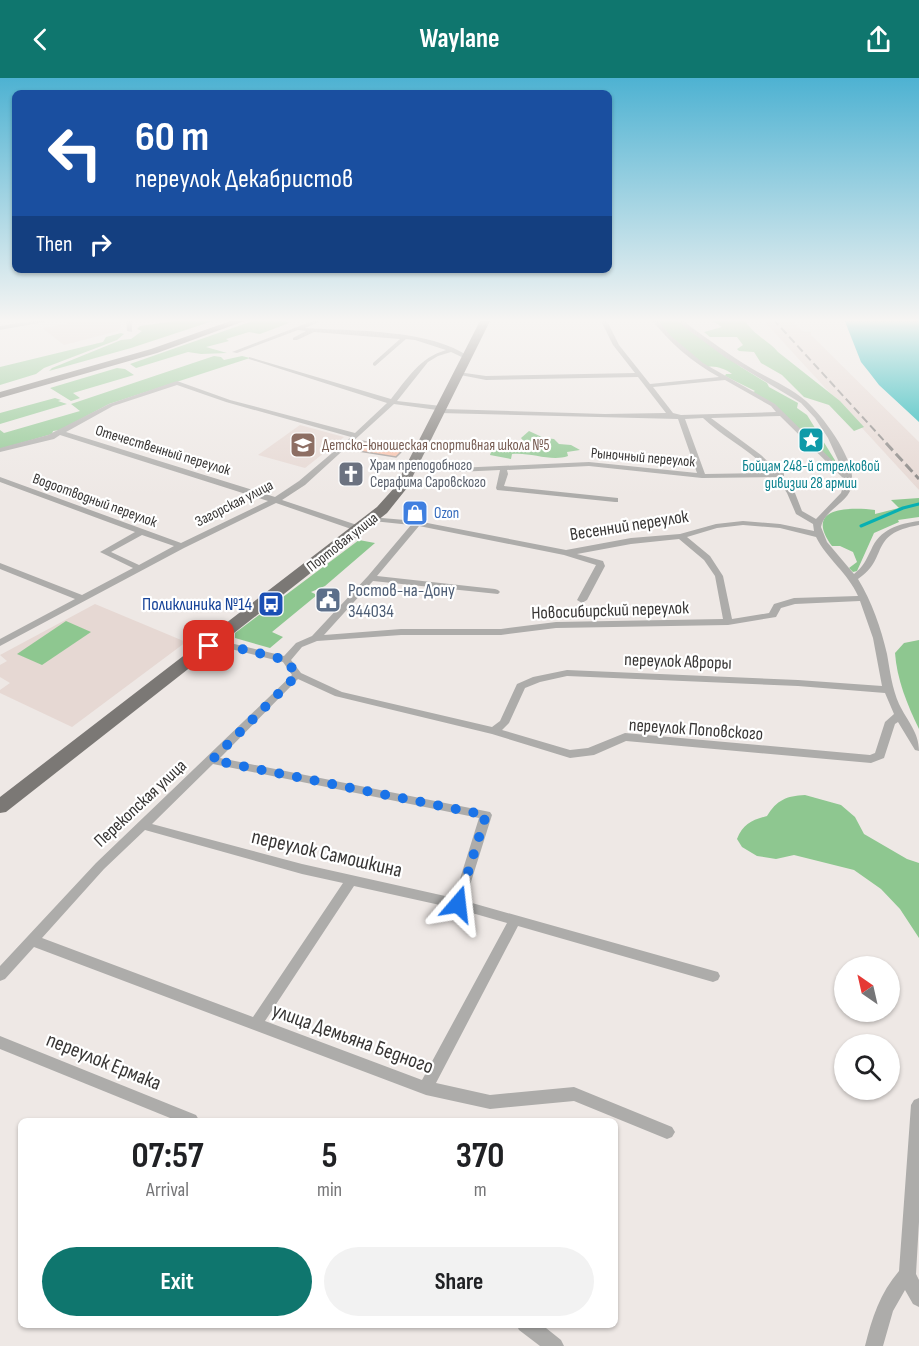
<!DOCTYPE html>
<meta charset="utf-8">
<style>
body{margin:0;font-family:"Sofia Sans Condensed",sans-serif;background:#f2f2f2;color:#202124;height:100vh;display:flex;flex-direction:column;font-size:22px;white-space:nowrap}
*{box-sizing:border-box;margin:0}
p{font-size:20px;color:#757577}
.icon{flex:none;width:33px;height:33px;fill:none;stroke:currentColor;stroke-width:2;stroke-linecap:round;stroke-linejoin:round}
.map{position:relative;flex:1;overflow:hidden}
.panel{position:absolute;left:18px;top:1040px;width:600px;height:210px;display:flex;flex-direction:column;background:#fff;border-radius:9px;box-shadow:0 2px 4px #0004}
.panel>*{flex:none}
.guide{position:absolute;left:12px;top:12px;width:600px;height:183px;border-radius:9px;box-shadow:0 2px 4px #0004;background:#1a4fa0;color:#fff;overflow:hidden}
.needle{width:39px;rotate:326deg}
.fabs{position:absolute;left:834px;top:878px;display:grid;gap:12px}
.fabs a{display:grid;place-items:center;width:66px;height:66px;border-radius:50%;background:#fff;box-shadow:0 2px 4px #0004;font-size:30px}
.pin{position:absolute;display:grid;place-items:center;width:51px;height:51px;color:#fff;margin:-26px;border-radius:12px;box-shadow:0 3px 9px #0006}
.me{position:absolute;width:66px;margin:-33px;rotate:17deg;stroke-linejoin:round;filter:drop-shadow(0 0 4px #0008)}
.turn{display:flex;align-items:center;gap:21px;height:126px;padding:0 24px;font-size:27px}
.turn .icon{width:78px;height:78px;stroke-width:2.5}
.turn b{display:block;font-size:42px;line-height:51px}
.then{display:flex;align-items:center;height:57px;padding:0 24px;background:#0003;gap:12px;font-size:22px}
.eta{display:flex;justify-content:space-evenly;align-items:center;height:102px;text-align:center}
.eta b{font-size:36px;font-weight:700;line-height:42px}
.action{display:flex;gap:12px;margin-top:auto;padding:12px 24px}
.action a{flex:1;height:69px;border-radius:36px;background:#0f766e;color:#fff;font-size:24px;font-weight:700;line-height:69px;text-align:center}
.action a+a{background:#f2f2f2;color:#202124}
header{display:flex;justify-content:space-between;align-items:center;height:78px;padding:0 24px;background:#0f766e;color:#fff;font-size:27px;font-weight:700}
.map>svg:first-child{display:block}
.built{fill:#e6d8d3}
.green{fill:#8ec790}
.water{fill:#08b0b2}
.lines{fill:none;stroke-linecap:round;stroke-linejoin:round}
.stream{stroke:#08b0b2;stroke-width:3}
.building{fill:#f8c2ac;stroke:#a6a19e;stroke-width:1.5}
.minor{fill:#adacaa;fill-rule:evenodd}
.primary{fill:#7b7875;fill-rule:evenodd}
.rail-far1{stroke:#888583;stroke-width:2;stroke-dasharray:8 4;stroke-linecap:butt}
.rail{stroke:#888583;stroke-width:3;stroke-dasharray:10 4.5;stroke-linecap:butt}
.route{stroke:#1a73e8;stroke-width:10;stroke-dasharray:0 18}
.labels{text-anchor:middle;stroke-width:4.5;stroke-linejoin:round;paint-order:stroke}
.far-education-label{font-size:15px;fill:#785e54;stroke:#fff;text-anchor:start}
.far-street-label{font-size:15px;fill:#383635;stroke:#fff}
.far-worship-label{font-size:15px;fill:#5b616d;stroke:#fff;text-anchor:start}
.far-culture-label{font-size:15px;fill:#0d838f;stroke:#fff}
.far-shop-label{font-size:15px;fill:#366cbe;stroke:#fff;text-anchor:start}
.street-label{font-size:18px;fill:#383635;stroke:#fff}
.service-label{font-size:18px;fill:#4e5e75;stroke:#fff;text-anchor:start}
.transit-label{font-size:18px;fill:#164399;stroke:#fff;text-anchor:end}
.near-street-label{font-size:21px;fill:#383635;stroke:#fff}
</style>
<header><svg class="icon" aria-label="back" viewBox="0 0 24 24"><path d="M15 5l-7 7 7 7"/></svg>Waylane<svg class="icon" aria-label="share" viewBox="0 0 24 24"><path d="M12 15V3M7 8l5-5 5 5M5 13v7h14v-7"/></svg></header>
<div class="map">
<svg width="919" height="1268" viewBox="0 0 919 1268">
<rect width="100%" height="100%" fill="#eee8e5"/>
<g class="built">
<polygon points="65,241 120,241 121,248 118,253 64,267 42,250 66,246"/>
<polygon points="762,241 790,241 802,253 811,254 811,257 919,364 919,412"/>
<polygon points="300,347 344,359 305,390 258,377"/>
<polygon points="95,526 186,564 72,649 0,615 0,612 10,605 0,599 0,587 7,583 0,577"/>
</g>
<g class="green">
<polygon points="188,241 219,241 131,270 49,293 52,290 121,262 131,261 142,253 137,251 140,248"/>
<polygon points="258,241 289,241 285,243 289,245 260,256 249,254 226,261 229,263 206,269 227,275 201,276 188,274 136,290 130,286"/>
<path d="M 655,241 L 678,243 L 741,289 L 767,305 L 769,309 L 798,325 L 797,330 L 807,337 L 841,392 L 804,355 L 807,354 L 798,350 L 775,327 L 753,314 L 755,313 L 725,298 L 726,296 L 732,296 C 726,291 714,287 707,289 L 670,259 Z"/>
<path d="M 709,241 L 745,241 C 749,254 769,263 778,274 L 840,323 L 864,349 L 854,353 L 829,327 L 804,319 L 782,297 L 761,285 L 754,274 L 739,273 L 737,271 L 743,267 L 737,259 L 710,259 L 704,254 L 722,249 Z"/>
<polygon points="121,255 124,256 117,262 44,290 36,296 0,307 0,289 103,264 106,259"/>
<polygon points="214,278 221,279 224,282 242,278 250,280 109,326 60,352 53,353 52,356 0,371 0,352 4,355 80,333 71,326"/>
<polygon points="117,290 125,291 134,297 73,315 80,320 71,323 50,310"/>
<polygon points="55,320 61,322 58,323 67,326 0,346 0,335"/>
<path d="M 529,353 L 544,360 L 554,361 L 559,366 L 571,367 L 580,372 L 567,374 L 568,378 C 551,384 531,374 512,376 L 511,381 L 490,377 L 492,371 L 507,371 L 509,365 L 524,364 L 521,360 Z"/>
<path d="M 919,420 L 919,439 L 898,442 L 899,444 L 874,455 L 857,493 L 853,494 L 849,490 L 857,484 L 853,474 L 840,468 L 832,468 C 803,429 849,429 875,432 L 875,436 L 899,430 L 891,422 Z"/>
<polygon points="359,462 375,465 325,508 311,514 317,517 272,554 283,559 270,570 235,560 235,555"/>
<polygon points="66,543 91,554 42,587 17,576"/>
<path d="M 919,562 L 919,651 C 907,626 897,602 895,575 L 904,565 Z"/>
<path d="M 805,717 L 841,727 L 855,739 L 864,756 L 907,781 L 919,785 L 919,860 L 900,831 L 881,811 L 854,792 L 794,777 L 776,781 L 757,778 L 742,769 L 737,761 C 743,746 752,742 767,738 C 777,722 786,718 805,717 Z"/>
</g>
<polygon class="water" points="844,241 919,241 919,344 879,307 869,294 861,284"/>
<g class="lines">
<polyline class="stream" points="861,448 903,430 919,426"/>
</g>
<polygon class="building" points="361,363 405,370 396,379 352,372"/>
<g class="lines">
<g class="minor">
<polygon points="46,241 60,241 0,252 0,248"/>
<polygon points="126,241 132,241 132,254 127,253"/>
<path d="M 318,241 L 326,241 L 305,250 C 353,253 431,251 469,279 L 464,280 L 451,274 L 438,278 L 428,284 L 397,323 L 441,328 L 443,329 L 444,331 L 605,336 L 666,335 L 638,299 L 486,302 L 455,296 L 458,294 L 486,298 L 635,295 L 613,267 L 600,241 L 606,241 L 619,267 L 650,306 L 719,299 C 692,284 670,265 651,241 L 657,241 L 671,258 L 703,285 L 775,326 L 843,393 L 828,360 L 815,340 L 801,325 L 726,280 L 683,248 L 678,241 L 684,241 L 687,246 C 708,261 729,277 751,290 C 769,301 790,309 806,323 C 823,338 856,382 852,406 C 850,425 825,430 821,449 L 827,464 L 854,496 C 863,489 866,482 871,472 C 880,451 898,446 919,443 L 919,447 C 867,456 890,480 858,501 C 872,524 881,550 887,576 C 890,593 892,610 899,626 C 907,643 919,654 919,673 L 915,672 L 898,644 L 895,646 L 884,680 L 871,685 L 626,663 L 594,677 L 570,680 L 492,656 L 335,618 L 298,601 L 220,680 L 490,734 L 492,737 L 465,823 L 718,894 L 720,898 L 718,902 L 713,904 L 518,848 L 436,1005 L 490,1017 L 574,1009 L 672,1049 L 675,1054 L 672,1059 L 667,1061 L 574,1023 L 490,1031 L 426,1017 L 34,869 L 5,901 L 0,903 L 0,888 L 96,785 L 292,597 L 283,584 L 211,566 L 209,564 L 211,562 L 214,561 L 284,578 L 296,565 L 312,558 L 368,498 L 411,447 L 373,443 L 369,441 L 370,439 L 417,443 L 566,472 L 631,460 L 680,456 L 716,446 L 743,443 L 780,446 L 814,453 L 813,446 L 796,436 L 787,415 L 776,399 L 702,400 L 589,388 L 507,392 L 508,396 L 504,408 L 618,420 L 618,424 L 615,424 L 497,412 L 496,410 L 500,392 L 457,394 L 412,391 L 408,389 L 412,387 L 457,390 L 589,384 L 697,395 L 678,341 L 439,335 L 437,334 L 437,332 L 394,326 L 305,407 L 282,422 L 363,449 L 363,453 L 357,453 L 276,425 L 184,470 L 0,568 L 0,561 L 75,521 L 0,491 L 0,485 L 82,517 L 133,490 L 100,474 L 135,454 L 0,404 L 0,399 L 181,465 L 268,423 L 60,357 L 54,361 L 0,374 L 0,370 L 48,357 L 109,326 L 177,303 L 230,322 L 355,355 L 387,325 L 249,281 L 249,279 L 391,321 C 408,300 419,280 446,272 L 415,262 L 406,261 L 375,288 L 373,287 L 373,285 L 400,261 L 314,254 L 297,262 L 293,262 L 293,260 L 306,253 L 298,252 L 237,275 L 232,274 ZM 725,302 L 771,328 L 776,334 L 681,337 L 673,335 L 653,309 ZM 177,307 L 226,324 L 351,359 L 299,403 L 275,419 L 66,354 L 113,328 ZM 780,338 L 845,402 L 841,415 L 816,441 L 802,433 L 795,415 L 784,399 L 784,395 L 780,395 L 761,377 L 711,340 ZM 703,340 C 724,360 752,373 772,395 L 705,396 L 685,341 ZM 743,447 L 780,450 L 816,459 C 827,481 848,495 858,518 L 794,520 L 774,526 L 769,535 L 732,541 L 723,498 L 710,478 L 687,459 L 717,450 ZM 419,448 L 564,477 L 596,487 L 577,522 L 582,525 L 587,522 L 605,488 L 603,483 L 577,476 L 631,466 L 679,461 L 704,482 L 715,498 L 723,541 L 556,544 L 501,551 L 401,551 L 324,557 L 373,503 L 498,516 L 500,514 L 498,512 L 495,511 L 377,498 ZM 142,457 L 174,468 L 139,487 L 111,474 ZM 860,523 L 873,560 L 882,608 L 798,602 L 567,592 L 533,599 L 517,606 L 500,643 L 492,649 L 342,614 L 301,595 L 291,582 L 302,569 L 317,563 L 401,557 L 501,557 L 556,550 L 728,547 L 776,539 L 781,530 L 795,526 ZM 567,598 L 798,608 L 885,615 L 894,636 L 885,644 L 875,675 L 870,677 L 625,655 L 588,670 L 570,672 L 502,652 L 509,645 L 525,610 L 540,604 ZM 213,686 L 479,740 L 454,820 L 302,786 L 152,746 ZM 145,752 L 302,796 L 343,805 L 253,939 L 42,860 L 104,791 ZM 354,808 L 458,831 L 507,845 L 422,1002 L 265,943 Z"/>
<polygon points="0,958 196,1037 199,1042 175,1042 0,971"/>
<path d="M 919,1020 L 919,1144 L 916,1196 L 919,1202 L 919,1229 L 913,1226 L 905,1212 L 893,1233 L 883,1268 L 865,1268 C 872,1240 880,1215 899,1193 L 911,1027 L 914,1022 Z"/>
<polygon points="516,1246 541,1246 561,1262 564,1268 540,1268 519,1252"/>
</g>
<g class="primary">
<polygon points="236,241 250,241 157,275 0,320 0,314 151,271"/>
<polygon points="481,241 491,241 407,410 387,435 6,734 0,735 0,719 377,429 395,409"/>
</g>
<polyline class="rail-far1" points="773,241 888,367"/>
<polyline class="rail" points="886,365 919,401"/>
</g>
<linearGradient id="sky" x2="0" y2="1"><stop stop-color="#4eb2d2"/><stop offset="0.58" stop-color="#f7f5f3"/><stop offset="1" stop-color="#f7f5f3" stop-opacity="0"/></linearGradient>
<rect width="919" height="418" fill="url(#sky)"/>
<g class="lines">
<polyline class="route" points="209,568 214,564 286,582 297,597 212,682 486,737 458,826"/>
</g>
<defs>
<g id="sight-square" transform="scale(1.35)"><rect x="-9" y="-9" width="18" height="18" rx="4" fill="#0f9aa8" stroke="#fff"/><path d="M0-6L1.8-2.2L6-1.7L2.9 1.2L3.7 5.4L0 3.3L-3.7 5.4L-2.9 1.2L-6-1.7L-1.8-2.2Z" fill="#fff"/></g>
<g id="school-square" transform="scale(1.35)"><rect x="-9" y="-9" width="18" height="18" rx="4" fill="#8d6e63" stroke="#fff"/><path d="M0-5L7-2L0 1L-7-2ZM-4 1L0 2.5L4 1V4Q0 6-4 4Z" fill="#fff"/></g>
<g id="church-square" transform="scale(1.35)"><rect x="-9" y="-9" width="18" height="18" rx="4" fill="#6b7280" stroke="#fff"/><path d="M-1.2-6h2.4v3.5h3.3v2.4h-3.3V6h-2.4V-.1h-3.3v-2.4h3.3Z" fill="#fff"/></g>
<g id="shop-square" transform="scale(1.35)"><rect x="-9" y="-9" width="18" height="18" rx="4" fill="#3f7fe0" stroke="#fff"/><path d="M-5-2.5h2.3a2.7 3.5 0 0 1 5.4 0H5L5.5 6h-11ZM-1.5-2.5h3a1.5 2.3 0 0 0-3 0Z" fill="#fff"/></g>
<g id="civic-square" transform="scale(1.35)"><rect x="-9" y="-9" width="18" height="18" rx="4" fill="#5c6f8a" stroke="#fff"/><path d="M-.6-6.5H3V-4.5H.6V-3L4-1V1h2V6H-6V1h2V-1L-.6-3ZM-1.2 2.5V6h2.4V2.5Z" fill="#fff"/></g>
<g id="bus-square" transform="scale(1.35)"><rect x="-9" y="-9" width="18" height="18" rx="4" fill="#1a4fb4" stroke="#fff"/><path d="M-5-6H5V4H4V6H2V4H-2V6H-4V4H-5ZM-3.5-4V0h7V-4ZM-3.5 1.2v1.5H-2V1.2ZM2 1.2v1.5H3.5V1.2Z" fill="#fff"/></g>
</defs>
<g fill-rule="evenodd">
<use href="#sight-square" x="811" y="362"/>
<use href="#school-square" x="303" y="367"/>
<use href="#church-square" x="351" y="396"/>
<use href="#shop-square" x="415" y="435"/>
<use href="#civic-square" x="328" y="522"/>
<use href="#bus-square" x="271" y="526"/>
</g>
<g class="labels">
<g class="far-education-label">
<text x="322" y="372">Детско-юношеская спортивная школа №5</text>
</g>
<g class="far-street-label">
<text transform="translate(163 372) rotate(17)" y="5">Отечественный переулок</text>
<text transform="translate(643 379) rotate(5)" y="5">Рыночный переулок</text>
<text transform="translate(95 422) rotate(20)" y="5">Водоотводный переулок</text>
<text transform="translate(234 425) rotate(-27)" y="5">Загорская улица</text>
<text transform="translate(342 464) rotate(-38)" y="5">Портовая улица</text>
</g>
<g class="far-worship-label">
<text x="370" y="392">Храм преподобного<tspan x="370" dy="17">Серафима Саровского</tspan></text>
</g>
<g class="far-culture-label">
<text x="811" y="393">Бойцам 248-й стрелковой<tspan x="811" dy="17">дивизии 28 армии</tspan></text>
</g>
<g class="far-shop-label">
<text x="434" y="440">Ozon</text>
</g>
<g class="street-label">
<text transform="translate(629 447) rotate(-9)" y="6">Весенний переулок</text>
<text transform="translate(610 532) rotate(-2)" y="6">Новосибирский переулок</text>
<text transform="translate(678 583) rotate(2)" y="6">переулок Авроры</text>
<text transform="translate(696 651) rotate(4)" y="6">переулок Поповского</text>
<text transform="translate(140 725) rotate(-43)" y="6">Перекопская улица</text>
</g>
<g class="service-label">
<text x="348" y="518">Ростов-на-Дону<tspan x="348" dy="21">344034</tspan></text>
</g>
<g class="transit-label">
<text x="252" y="532">Поликлиника №14</text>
</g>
<g class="near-street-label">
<text transform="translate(327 775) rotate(13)" y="7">переулок Самошкина</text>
<text transform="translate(353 960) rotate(20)" y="7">улица Демьяна Бедного</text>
<text transform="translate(104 983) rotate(22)" y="7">переулок Ермака</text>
</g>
</g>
</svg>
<div class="fabs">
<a><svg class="needle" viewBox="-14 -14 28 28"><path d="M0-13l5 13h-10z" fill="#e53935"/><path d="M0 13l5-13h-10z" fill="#757577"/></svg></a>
<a><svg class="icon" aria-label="search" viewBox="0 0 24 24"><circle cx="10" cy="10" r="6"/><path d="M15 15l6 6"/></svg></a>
</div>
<div class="pin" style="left:209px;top:568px;background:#d93025"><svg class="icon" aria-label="arrive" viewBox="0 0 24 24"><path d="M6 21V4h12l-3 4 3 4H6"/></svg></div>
<svg class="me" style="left:458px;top:826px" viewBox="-20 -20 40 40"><path d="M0-17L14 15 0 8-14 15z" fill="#1a73e8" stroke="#fff" stroke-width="4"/></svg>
<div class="guide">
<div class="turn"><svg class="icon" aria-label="left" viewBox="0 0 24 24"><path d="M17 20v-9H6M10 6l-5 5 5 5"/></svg><div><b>60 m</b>переулок Декабристов</div></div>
<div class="then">Then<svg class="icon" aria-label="right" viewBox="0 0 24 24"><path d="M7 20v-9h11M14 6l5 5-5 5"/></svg></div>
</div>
<section class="panel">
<div class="eta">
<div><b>07:57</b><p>Arrival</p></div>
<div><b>5</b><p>min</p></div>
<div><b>370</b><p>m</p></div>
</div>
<div class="action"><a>Exit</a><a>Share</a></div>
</section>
</div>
